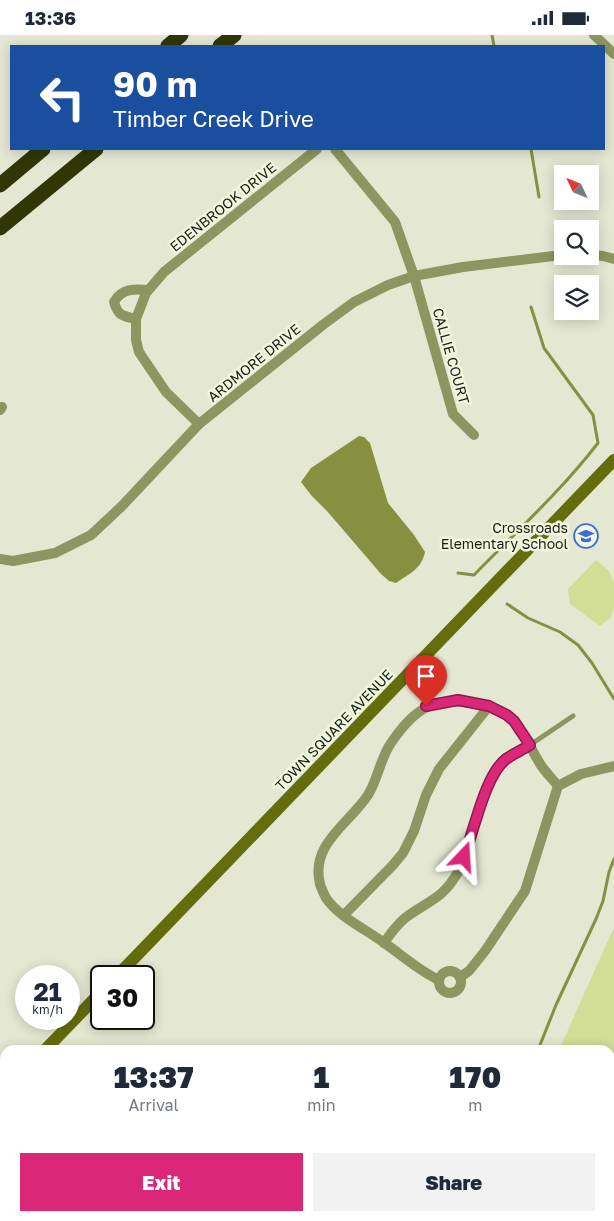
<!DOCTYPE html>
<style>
body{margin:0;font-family:"Golos Text",sans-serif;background:#f2f2f3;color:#1f2937;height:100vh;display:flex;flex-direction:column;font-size:19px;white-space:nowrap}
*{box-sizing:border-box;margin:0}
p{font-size:16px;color:#747a83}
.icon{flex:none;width:28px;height:28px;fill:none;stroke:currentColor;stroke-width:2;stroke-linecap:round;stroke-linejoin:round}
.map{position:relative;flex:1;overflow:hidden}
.details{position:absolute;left:0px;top:1010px;width:615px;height:176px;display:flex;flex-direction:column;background:#fff;border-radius:15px 15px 0 0;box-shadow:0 2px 12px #0003}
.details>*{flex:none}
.top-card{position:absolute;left:10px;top:10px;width:595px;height:105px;border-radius:0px;box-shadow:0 2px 12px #0003;background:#1a4fa0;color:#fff;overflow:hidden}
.needle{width:32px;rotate:313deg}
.controls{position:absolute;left:554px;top:130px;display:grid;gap:10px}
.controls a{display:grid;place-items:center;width:45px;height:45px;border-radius:0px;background:#fff;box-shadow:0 2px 12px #0003;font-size:25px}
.speed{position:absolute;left:15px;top:930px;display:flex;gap:10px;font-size:25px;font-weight:700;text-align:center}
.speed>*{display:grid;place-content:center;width:65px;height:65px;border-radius:50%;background:#fff;box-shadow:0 2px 12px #0003;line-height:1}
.speed small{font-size:12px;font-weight:400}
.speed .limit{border:2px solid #111;border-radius:8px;background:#fff;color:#111}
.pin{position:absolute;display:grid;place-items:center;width:42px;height:42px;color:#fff;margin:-51px -21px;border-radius:50% 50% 50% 0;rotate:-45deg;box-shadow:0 0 5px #0007}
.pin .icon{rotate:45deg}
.me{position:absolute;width:55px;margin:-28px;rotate:20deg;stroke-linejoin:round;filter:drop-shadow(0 0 4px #0008)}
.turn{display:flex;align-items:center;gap:18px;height:105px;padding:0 20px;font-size:22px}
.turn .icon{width:65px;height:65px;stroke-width:2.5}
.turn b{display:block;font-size:35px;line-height:42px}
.eta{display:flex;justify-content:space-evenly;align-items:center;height:85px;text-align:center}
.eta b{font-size:30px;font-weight:800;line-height:35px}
.button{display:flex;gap:10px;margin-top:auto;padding:10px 20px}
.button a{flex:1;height:58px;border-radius:0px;background:#db2777;color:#fff;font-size:20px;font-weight:800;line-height:58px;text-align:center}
.button a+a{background:#f2f2f3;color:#1f2937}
.status{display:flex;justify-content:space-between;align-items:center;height:35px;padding:0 25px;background:#fff;direction:ltr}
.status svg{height:14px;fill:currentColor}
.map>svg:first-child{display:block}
.green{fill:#d2dd95}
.water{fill:#869040}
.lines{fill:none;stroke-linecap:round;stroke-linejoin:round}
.stream{stroke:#869040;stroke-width:3}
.lane{stroke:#8d9560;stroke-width:5}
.street{stroke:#8d9560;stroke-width:10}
.secondary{stroke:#646d0b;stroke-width:12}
.highway{stroke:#313607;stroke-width:15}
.route-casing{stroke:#8e194d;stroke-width:12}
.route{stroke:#db2777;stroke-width:9}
.labels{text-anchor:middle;stroke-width:5;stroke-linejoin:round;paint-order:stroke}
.street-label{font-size:14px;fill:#1d1e16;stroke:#f1f6df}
.poi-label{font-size:14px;fill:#1d1e16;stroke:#f1f6df;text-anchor:end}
</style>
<div class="status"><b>13:36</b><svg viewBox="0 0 49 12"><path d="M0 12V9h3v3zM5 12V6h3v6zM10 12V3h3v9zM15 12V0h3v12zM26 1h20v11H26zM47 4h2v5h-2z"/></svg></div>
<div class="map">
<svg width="614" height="1186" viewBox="0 0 614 1186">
<rect width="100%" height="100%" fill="#e4e8d2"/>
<g class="green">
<polygon points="596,525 609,536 614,548 614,573 611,582 600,591 570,569 568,554"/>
<polygon points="614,892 614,1186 500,1186 501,1181 610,1181 610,1015 559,1015"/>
</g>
<path class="water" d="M 359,401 L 364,402 L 370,408 L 388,468 L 414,500 L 425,517 C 421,535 410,538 396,548 L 389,546 L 381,539 L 327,476 L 311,460 L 301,447 L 311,433 Z"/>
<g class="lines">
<g class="stream">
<polyline points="492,0 494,11"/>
<polyline points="531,114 539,162"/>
<path d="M 458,538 L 474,540 C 516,497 561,456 598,408 L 593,380 L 544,313 L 531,272"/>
<polyline points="507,569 528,583 560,597 578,610 592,628 614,664"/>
<polyline points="538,1015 556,970 596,884 603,866 609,837 614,824"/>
<polyline points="488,1181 488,1186"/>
</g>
<polyline class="lane" points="530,710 573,681"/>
<g class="street">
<polyline points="594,0 614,19"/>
<polyline points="335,114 395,187 414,241 453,379 474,400"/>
<polyline points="590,220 603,221 614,224"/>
<path d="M 136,284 C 123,281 118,281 114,267 C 122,253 134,254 148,255"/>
<polyline points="0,375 2,372"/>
<polyline points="199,389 166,357 139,317 136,305 136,284 146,258 164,237 317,114"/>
<polyline points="0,524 13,526 55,518 91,500 122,471 199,389 324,289 354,267 388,250 414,241 463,232 562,220"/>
<polyline points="344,880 393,830 403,818 414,796 426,760 439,734 489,671"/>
<path d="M 384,908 C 390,899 397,890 405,883 C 429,865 442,865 458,837 L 488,750 L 496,736 L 505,725 L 530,710"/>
<circle cx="450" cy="947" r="11"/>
<polyline points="460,942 469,936 485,916 525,856 558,751 581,739 614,731"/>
<path d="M 439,945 C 418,935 402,920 383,907 C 365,894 338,881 326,863 C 324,859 321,853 320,849 C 310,809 349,789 368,760 C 378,744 380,724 391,708 C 414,674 434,660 476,669 C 489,671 503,676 513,686 C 524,697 531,714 539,727 C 544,736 552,743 558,751"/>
</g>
<g class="secondary">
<polyline points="117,941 614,425"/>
<polyline points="45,1015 101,957"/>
<polyline points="0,1063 5,1057"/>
<polyline points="104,1181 109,1186"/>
</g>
<g class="highway">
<polyline points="168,11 181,0"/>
<polyline points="220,11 234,0"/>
<polyline points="0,150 43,114"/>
<polyline points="0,193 96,114"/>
</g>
</g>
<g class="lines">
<g class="route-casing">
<path id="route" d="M 426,671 L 458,665 L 489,671 L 507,680 L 514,686 L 530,710 C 522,715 513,719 506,724 C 485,740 474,796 464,822"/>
</g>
<use href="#route" class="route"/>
</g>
<defs>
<g id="school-ring" transform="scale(1.25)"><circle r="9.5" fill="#f1f6df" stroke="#3f6adb" stroke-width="1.5"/><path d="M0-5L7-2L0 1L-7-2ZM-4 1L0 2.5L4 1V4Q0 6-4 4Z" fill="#3f6adb"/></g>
</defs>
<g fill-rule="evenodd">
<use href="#school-ring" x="586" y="501"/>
</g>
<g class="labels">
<g class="street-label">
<text transform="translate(223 172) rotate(-39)" y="5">EDENBROOK DRIVE</text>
<text transform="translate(451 321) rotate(74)" y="5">CALLIE COURT</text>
<text transform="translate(254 328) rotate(-39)" y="5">ARDMORE DRIVE</text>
<text transform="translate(334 695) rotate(-46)" y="5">TOWN SQUARE AVENUE</text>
</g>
<g class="poi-label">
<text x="568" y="498">Crossroads<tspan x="568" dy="16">Elementary School</tspan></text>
</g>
</g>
</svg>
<div class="controls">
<a><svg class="needle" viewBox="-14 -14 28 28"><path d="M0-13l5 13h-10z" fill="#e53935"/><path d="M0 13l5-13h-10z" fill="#747a83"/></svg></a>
<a><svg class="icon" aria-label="search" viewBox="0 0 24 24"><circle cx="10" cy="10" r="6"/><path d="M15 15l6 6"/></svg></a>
<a><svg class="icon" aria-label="layers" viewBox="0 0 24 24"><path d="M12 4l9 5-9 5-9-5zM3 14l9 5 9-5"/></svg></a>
</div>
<div class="speed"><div>21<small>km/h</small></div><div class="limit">30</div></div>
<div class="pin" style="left:426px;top:671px;background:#d93025"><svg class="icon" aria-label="arrive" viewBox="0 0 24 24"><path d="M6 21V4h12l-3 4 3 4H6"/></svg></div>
<svg class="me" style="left:464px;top:822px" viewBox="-20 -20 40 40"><path d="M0-17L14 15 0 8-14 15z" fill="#db2777" stroke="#fff" stroke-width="4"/></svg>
<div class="top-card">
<div class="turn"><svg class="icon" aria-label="left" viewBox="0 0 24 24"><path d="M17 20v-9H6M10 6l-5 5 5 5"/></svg><div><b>90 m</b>Timber Creek Drive</div></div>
</div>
<section class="details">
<div class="eta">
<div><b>13:37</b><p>Arrival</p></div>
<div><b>1</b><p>min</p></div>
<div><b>170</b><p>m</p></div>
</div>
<div class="button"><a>Exit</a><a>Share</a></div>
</section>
</div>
